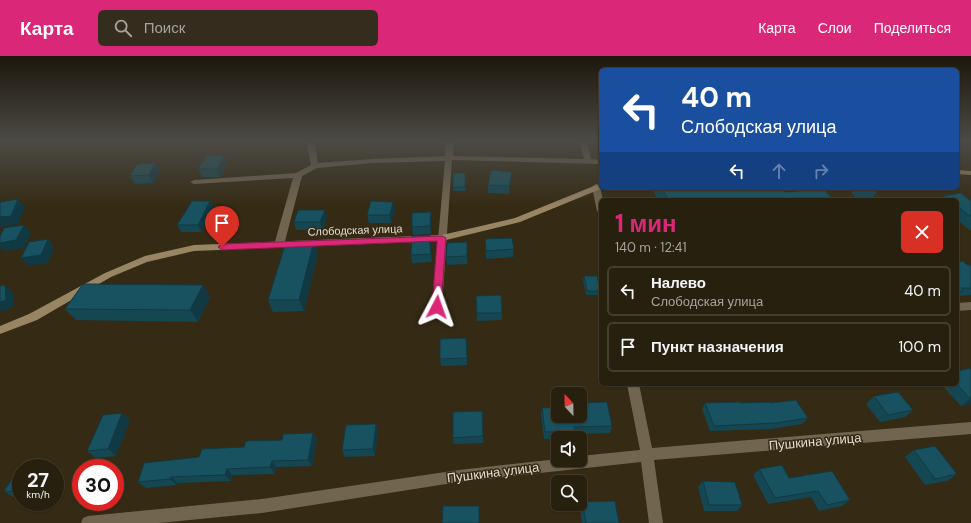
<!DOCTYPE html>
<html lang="ru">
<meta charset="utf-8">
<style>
body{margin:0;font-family:"DM Sans",sans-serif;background:#342d1d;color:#f1f3f6;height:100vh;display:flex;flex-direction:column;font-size:15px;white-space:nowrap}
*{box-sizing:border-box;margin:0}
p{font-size:13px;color:#a5a39e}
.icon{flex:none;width:22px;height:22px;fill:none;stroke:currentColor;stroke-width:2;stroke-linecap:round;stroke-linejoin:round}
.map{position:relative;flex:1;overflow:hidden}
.sheet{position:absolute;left:599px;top:142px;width:360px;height:188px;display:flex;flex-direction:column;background:#28200f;border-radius:6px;box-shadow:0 1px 3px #0004,0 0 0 1px #443e2f}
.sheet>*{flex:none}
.banner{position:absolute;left:599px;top:12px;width:360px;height:122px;border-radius:6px;box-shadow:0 1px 3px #0004,0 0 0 1px #443e2f;background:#1a4fa0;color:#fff;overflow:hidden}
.needle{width:26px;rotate:338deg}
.tools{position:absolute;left:551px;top:331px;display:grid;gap:8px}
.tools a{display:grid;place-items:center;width:36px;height:36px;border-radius:6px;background:#28200f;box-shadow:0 1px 3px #0004,0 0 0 1px #443e2f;font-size:20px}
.speed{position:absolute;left:12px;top:403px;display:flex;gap:8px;font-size:20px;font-weight:700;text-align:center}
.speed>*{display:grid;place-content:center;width:52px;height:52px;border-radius:50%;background:#28200f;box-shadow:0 1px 3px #0004,0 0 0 1px #443e2f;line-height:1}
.speed small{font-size:10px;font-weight:400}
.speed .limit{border:6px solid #d22;background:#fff;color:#111}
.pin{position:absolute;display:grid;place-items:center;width:34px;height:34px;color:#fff;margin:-41px -17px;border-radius:50% 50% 50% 0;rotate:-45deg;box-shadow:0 0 4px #0007}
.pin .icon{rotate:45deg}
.me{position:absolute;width:44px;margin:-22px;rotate:4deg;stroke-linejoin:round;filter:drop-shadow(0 0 3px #0008)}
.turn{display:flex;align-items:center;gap:14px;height:84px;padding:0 16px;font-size:18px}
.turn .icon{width:52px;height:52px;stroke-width:2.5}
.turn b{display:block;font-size:28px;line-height:34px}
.lanes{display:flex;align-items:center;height:38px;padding:0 16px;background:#0003;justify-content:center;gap:20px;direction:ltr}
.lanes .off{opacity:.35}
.round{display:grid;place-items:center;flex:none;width:42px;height:42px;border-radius:6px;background:#342d1d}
.headline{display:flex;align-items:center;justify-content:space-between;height:68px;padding:0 16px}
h1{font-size:24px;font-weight:800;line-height:30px;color:#db2777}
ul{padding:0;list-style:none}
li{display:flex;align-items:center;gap:12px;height:50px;margin:0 8px 6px;padding:0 8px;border:2px solid #443e2f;border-radius:6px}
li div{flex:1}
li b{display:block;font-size:15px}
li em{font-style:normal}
header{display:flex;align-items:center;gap:24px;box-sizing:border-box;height:56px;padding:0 20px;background:#db2777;color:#fff}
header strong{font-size:19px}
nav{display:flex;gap:22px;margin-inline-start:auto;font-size:14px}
.search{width:280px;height:36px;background:#342d1d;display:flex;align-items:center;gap:10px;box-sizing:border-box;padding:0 14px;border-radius:6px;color:#a5a39e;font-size:15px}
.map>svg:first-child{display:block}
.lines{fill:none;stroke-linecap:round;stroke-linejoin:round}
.street{fill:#716550;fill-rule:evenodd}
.secondary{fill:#978563;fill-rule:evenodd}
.wall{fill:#154753}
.shaded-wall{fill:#113943}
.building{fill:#185260;stroke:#113943}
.route{fill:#db2777;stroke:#8e194d}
.labels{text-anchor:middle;stroke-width:3;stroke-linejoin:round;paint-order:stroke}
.street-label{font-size:11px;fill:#e5ddd0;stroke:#352a14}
.near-street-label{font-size:13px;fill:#e5ddd0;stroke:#352a14}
</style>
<header>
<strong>Карта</strong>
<div class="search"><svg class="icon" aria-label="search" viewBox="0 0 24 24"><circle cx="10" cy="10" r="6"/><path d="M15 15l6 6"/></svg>Поиск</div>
<nav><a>Карта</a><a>Слои</a><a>Поделиться</a></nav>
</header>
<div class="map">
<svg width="971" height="467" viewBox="0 0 971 467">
<rect width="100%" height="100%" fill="#352a14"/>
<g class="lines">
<g class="street">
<polygon points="306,85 314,85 318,107 372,103 445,100 446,85 454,85 453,100 584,103 579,85 587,85 591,103 601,104 601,108 452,104 442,251 441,254 433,254 432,251 445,105 372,107 317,112 302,120 284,189 279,192 274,189 293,122 194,128 190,126 194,124 296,117 311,109"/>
<polygon points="596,128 600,131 603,144 601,144 601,158 597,155 592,131"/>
<polygon points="971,246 971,254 957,255 957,247"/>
<polygon points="627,328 639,328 652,392 971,366 971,378 654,404 663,467 649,467 641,406 459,426 262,457 159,467 81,467 83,462 88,460 262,443 459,414 558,403 558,404 580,404 580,400 640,394"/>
</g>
<g class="secondary">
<polygon points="957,114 971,115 971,119 957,118"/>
<polygon points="601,127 601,132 603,132 520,166 442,185 194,195 147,206 111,221 37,264 0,278 0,270 29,258 105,217 145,200 194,189 442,179 515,162"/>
</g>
</g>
<g class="wall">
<polygon points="155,107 160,115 153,127 135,128 130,120"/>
<polygon points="228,107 220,121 202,121 198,113"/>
<polygon points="512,116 511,124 509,138 488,137 488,129"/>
<polygon points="453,117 465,117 466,135 454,135"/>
<polygon points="652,132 781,132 785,136 833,144 658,144 652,133"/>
<polygon points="848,132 878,132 879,133 873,141 855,141"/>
<polygon points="944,140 971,145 971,175 957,164 957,144 941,144"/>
<polygon points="210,145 213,151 201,176 181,176 177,169"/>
<polygon points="393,146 395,154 391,167 369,167 367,159"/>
<polygon points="431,156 431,178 413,179 412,171"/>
<polygon points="327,162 323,174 296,174 294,166"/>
<polygon points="429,179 432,206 412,207 411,199"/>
<polygon points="485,183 514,193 513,201 486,203 485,191"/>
<polygon points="314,185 318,197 304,255 273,256 268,244"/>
<polygon points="467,186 467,208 447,209 446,201"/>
<polygon points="957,206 967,209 971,209 971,239 959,240 957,242"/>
<polygon points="584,220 600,235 599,239 586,239 583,224"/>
<polygon points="203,229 210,241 198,266 76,264 65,253"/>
<polygon points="476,240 502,257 502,264 477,265"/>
<polygon points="466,282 467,309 441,310 440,303"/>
<polygon points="971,312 971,348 961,350 941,328 957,328"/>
<polygon points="874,340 913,354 905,361 880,366 866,348"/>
<polygon points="705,347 770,347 808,362 802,368 771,373 710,375 702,353"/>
<polygon points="542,352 612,370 610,377 574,378 573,382 558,382 558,383 544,383 541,359"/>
<polygon points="482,355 483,387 454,388 453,382"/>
<polygon points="130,364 116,400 96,402 87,395"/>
<polygon points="376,368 378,375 375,400 345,401 342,394"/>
<polygon points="313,377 317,384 312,410 276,411 275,418 232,419 231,425 178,427 177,429 146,432 138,426 199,401 244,391 282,384"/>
<polygon points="914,394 957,418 947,425 925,429 905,401"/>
<polygon points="22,408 47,410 51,412 21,412 21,442 15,442 4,435"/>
<polygon points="759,413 789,422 850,444 842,450 819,455 811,441 768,448 753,419"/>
<polygon points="703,425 742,449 737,455 704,455 698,431"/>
<polygon points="582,446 619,467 582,467 580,452"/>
</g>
<g class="shaded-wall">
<polygon points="225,100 228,107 220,121 217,113"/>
<polygon points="155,107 160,115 153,127 149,119"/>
<polygon points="512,116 511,124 509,138 509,130"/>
<polygon points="18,143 25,151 18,168 0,171 0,161"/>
<polygon points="210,145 213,151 201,176 198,169"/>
<polygon points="393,146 395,154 391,167 390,159"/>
<polygon points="325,154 327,162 323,174 320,166"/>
<polygon points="431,156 431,178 430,170"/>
<polygon points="24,169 31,177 24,192 4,195 0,191 0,187"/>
<polygon points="48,183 54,191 48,207 29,210 21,202"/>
<polygon points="314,185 318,197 304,255 299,244"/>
<polygon points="5,229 13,237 14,251 0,256 0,246"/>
<polygon points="203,229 210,241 198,266 190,254"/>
<polygon points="970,343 971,343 971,348 961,350"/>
<polygon points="122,357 130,364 116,400 108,393"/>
<polygon points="376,368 378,375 375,400 373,393"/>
<polygon points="313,377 317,384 312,410 308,404"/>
<polygon points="272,405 276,411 275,418 270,411"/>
<polygon points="47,410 51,412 46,412"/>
<polygon points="227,413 232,419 231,425 225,419"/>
<polygon points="171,421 178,427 177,429 170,423"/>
</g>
<g class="building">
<polygon points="207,99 225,100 217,113 198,113"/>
<polygon points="155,107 149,119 130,120 137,108"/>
<polygon points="491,114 512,116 509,130 488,129"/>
<rect x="453" y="117" width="12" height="14"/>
<polygon points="661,132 781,132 785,136 824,133 833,144 669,144"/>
<polygon points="860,132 878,132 879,133 860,133"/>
<polygon points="961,137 971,145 971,161 957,150 957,144 949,144 944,140"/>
<polygon points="18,143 11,160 0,161 0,146"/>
<polygon points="192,145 210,145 198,169 177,169"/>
<polygon points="371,145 393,146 390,159 367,159"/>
<polygon points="298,154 325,154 320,166 294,166"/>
<polygon points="431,156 430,170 412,171 412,157"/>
<polygon points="24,169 16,184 0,187 0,180 4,172"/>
<polygon points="429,179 431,198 411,199 412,180"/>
<polygon points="512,182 514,193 486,195 485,183"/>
<polygon points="48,183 41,199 21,202 29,186"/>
<polygon points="314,185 299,244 268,244 286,186"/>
<polygon points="467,186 467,200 446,201 447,187"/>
<polygon points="963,205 967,209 971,209 971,232 961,232 963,235 957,236 957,206"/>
<polygon points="584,220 597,220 600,235 587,235"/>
<polygon points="83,228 203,229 190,254 65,253"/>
<polygon points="5,229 6,244 0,246 0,230"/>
<polygon points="501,239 502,257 477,257 476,240"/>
<polygon points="466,282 467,302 440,303 440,283"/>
<polygon points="971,312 971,343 970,343 957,328 957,315"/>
<polygon points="898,336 913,354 888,359 874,340"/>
<polygon points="796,344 808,362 776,367 714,370 705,347 740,346 741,347 769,346 770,347"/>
<polygon points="607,346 612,370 574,371 575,375 545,376 542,352 558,351 558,360 580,360 580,347"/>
<polygon points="482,355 483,380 453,382 453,356"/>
<polygon points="122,357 108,393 87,395 103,359"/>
<polygon points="376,368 373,393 342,394 346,369"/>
<polygon points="313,377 308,404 272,405 270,411 227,413 225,419 171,421 170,423 138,426 144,407 199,401 202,393 244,391 246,385 282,384 283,378"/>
<polygon points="935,390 957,418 935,423 914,394"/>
<polygon points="22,408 47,410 46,412 21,412 21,436 4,435"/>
<polygon points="782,409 789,422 832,415 850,444 827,449 818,435 775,442 759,413"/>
<polygon points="703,425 735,426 742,449 709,449"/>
<polygon points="615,445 619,467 586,467 582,446"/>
<polygon points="443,450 479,450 479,467 442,467"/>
</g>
<linearGradient id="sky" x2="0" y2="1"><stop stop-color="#1d170b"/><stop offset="0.56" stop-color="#4b4a45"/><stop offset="1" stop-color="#4b4a45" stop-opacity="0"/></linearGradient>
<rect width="971" height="151" fill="url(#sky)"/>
<polygon class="route" points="442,180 446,182 441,251 437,255 432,251 437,185 222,194 218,191 222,188"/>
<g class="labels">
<g class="street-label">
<text transform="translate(355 174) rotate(-2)" y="4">Слободская улица</text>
</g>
<g class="near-street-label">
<text transform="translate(815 385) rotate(-5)" y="5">Пушкина улица</text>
<text transform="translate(493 416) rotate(-7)" y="5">Пушкина улица</text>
</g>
</g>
</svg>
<div class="tools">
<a><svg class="needle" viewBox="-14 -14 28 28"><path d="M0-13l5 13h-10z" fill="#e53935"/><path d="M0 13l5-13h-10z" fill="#a5a39e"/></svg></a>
<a><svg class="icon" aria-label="sound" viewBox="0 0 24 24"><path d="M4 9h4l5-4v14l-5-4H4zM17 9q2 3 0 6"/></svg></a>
<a><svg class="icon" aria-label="search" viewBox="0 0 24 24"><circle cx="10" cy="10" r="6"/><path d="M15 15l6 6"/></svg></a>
</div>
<div class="speed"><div>27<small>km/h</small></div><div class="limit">30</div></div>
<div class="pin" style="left:222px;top:191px;background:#d93025"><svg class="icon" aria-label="arrive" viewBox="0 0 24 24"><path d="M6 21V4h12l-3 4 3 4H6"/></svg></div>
<svg class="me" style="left:437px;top:251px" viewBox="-20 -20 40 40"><path d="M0-17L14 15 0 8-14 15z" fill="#db2777" stroke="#fff" stroke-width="4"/></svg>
<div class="banner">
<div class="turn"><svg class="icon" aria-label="left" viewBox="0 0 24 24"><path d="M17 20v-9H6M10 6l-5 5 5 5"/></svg><div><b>40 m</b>Слободская улица</div></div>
<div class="lanes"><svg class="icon" aria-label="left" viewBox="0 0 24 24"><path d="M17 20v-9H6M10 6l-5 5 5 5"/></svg><svg class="icon off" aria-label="ahead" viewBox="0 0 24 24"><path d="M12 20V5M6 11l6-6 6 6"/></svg><svg class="icon off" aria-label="right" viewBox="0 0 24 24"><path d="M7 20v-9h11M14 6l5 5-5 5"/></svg></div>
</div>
<section class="sheet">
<div class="headline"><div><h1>1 мин</h1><p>140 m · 12:41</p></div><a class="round" style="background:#d93025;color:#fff"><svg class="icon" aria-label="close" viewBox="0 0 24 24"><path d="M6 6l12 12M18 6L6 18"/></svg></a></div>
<ul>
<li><svg class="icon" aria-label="left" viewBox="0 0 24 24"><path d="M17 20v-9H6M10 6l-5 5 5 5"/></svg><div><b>Налево</b><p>Слободская улица</p></div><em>40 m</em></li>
<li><svg class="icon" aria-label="arrive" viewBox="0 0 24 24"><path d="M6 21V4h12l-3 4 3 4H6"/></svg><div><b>Пункт назначения</b></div><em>100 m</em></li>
</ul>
</section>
</div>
